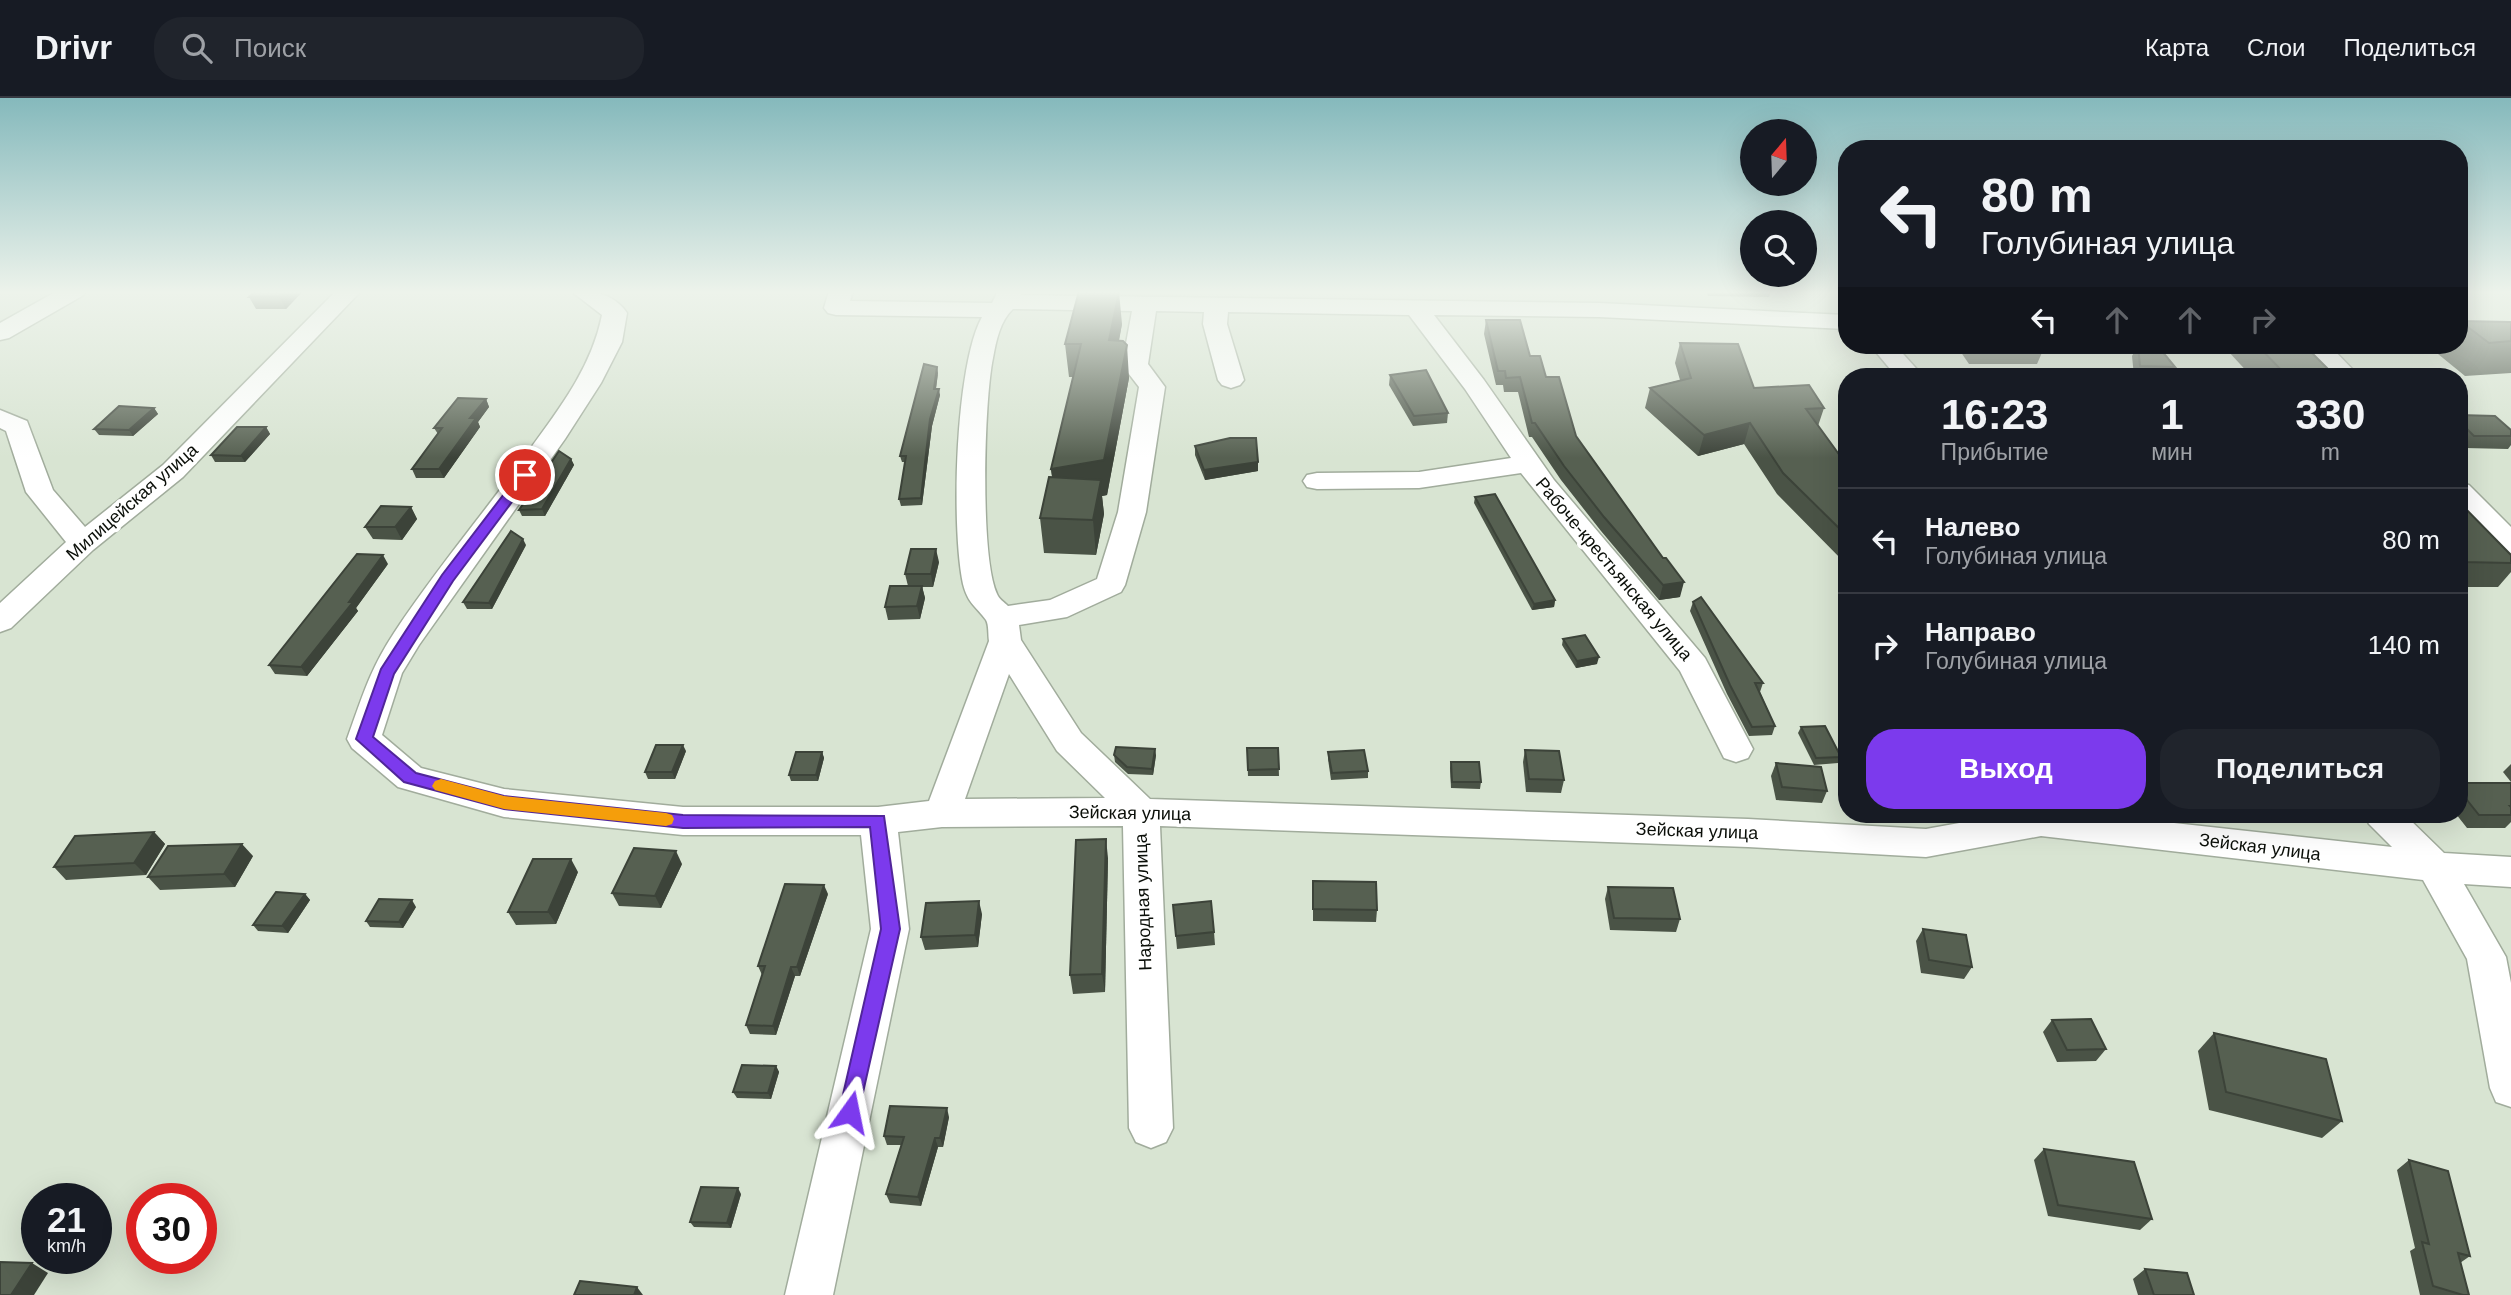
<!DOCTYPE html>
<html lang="ru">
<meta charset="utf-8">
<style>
body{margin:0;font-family:Helvetica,sans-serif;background:#20242c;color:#f1f3f6;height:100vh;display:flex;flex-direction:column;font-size:26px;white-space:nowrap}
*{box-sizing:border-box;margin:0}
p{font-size:23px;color:#9ea1a6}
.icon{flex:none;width:38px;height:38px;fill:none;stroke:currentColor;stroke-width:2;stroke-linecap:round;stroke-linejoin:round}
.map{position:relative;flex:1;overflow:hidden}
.sheet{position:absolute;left:1838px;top:270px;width:630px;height:455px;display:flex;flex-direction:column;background:#171b24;border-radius:28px;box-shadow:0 7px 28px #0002}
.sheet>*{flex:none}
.top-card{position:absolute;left:1838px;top:42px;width:630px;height:214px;border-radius:28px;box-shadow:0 7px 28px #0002;background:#171b24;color:#f1f3f6;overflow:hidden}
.needle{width:46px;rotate:19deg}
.tools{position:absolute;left:1740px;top:21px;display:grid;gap:14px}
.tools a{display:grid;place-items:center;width:77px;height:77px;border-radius:50%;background:#171b24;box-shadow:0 7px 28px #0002;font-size:35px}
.speed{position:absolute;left:21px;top:1085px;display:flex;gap:14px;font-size:35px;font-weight:700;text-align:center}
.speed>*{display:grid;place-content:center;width:91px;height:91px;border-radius:50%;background:#171b24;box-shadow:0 7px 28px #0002;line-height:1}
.speed small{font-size:18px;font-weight:400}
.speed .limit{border:10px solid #d22;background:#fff;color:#111}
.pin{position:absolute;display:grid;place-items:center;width:60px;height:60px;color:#fff;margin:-30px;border:4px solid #fff;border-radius:50%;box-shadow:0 2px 7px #0007}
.me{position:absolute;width:77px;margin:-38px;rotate:12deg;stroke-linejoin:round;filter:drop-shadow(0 0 5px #0008)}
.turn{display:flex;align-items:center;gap:24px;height:147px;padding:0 28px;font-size:32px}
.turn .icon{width:91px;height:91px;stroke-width:2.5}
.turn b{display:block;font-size:49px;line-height:60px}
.lanes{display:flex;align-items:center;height:66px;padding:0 28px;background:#0003;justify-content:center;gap:35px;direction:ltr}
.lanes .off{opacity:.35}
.eta{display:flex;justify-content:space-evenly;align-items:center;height:119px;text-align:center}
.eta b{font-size:42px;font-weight:700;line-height:49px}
.action{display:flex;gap:14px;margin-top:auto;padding:14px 28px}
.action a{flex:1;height:80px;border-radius:28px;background:#7c3aed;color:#fff;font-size:28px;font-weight:700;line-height:80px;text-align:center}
.action a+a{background:#20242c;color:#f1f3f6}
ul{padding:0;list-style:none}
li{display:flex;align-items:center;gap:21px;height:105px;padding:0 28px;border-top:2px solid #363941}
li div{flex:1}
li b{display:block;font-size:26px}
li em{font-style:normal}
header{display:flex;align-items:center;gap:42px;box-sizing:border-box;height:98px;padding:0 35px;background:#171b24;border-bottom:2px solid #363941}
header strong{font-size:33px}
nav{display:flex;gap:38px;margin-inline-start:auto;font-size:24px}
.search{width:490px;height:63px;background:#20242c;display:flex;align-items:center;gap:18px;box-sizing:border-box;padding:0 24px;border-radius:28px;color:#9ea1a6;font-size:26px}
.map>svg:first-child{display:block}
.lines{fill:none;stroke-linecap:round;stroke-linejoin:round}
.minor-casing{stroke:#a1ac9c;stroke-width:3}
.minor{fill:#fff;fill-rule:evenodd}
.wall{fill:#4a5346}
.shaded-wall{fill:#3c4339}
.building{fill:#566051;stroke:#3c4339;stroke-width:2}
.route{fill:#7c3aed;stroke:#51269a;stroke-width:2}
.slow{fill:#f59e0b}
.labels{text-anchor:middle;stroke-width:7;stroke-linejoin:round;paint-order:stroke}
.street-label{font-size:18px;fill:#0b0f09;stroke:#fff}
</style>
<header>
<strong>Drivr</strong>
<div class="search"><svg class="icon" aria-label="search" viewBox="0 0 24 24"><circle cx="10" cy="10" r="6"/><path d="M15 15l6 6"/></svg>Поиск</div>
<nav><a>Карта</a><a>Слои</a><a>Поделиться</a></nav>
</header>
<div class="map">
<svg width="2511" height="1197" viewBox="0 0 2511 1197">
<rect width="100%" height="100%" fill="#d8e4d2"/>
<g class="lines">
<g class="minor-casing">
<g id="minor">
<polygon points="57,193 86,193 82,198 9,240 0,242 0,225"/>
<polygon points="336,193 361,193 183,379 93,452 11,530 0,534 0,505 66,444 26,394 6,333 0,330 0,312 27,323 53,392 85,429 163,367"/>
<path d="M 571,193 C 593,192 614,196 627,215 L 622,244 L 601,285 L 565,341 L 419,547 L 402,575 L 382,637 L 421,670 L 504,691 L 683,709 L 878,709 L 929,703 L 989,543 C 988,537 989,527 986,522 C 976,508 968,506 963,486 C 951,430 955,268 982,219 L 836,217 L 828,215 L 824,210 L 829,193 L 853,193 L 850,203 L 992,205 L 998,193 L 1022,193 L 1021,197 L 1599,205 L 1846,217 L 1846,231 L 1599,219 L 1434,217 L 1484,282 L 1554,382 L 1705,560 L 1753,651 L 1748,660 L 1736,664 L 1724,660 L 1680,573 L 1521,375 L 1419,390 L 1317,391 L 1307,389 L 1303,383 L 1307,377 L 1317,375 L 1419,374 L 1511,360 L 1465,291 L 1409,217 L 1228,214 L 1227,226 L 1244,282 L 1240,287 L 1231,290 L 1222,287 L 1218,282 L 1203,226 L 1204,214 L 1156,213 L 1148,266 L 1165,289 L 1146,414 L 1125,487 L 1121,494 L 1067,519 L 1019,527 L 1021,542 L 1081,635 L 1150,701 L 1748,721 L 1926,731 L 2009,716 L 2092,716 L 2392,749 L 2369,726 L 2364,716 L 2404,716 L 2444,755 L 2511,759 L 2511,789 L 2464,786 L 2506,859 L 2511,885 L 2511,1009 L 2496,1004 L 2490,990 L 2467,861 L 2423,782 L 2041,738 L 1926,759 L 1748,749 L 1160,728 L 1173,1030 L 1166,1044 L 1151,1050 L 1136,1044 L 1129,1030 L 1123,728 L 942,729 L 898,734 L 909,831 L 833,1197 L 785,1197 L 871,831 L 861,737 L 683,737 L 504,719 L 398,689 L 352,650 L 347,641 C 362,600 369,573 394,535 C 436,471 486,413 530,351 C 560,310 592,268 602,217 ZM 1013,211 L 1132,213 L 1122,267 L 1139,289 L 1118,414 L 1097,481 L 1050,502 L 1008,508 C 1004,504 999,501 997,496 C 980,459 984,303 993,260 C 996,243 1000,223 1013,211 ZM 1009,576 L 1057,653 L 1105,700 L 965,701 Z"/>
<polygon points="1870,247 1895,247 1923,278 1896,278"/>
<polygon points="2303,247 2329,247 2359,278 2332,278"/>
<polygon points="2459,385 2469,387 2511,429 2511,455 2501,453 2459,409"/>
</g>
</g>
<use href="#minor" class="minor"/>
</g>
<g class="wall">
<polygon points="303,193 286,211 256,211 249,199"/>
<polygon points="1438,193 1475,193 1475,194"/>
<polygon points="1706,193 1771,193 1769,199 1708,198"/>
<polygon points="1486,222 1530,258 1546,279 1576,338 1680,499 1659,502 1601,433 1561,382 1532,339 1529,339 1518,294 1504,294 1503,287 1496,287 1484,236"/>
<polygon points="2460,223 2511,224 2511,275 2465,278 2438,256 2444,247 2459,247 2459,225"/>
<polygon points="1122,226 1119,243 1129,280 1107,397 1102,398 1104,416 1096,457 1044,455 1040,420 1052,379 1051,371 1073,279 1069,279 1065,246"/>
<polygon points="1680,245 1754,290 1824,310 1818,328 1846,366 1846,466 1777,396 1744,346 1698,358 1645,310 1650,290 1680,282 1675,265"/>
<polygon points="1956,247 2042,247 2044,250 2037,266 1969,266"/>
<polygon points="2138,247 2175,269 2170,278 2134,278 2132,258"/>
<polygon points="2232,247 2304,247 2335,278 2251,278 2228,253"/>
<polygon points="938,275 936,291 940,297 932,328 922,407 901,408 899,401 905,364 902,364 900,358"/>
<polygon points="1390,277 1448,315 1447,325 1413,328 1389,287"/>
<polygon points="486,301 489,309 478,324 480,329 444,380 416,380 412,371 438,336 434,330"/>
<polygon points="154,310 158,316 133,338 99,337 94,331"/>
<polygon points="2459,317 2511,332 2511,347 2508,351 2465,350 2459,344"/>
<polygon points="266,329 270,336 245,364 215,364 211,357"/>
<polygon points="1195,348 1258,364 1258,373 1205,382 1195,357"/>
<polygon points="571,361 574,367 545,418 522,418 519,412"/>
<polygon points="1475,399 1555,502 1554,509 1532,512 1474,405"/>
<polygon points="2459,404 2511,457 2511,474 2498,489 2459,489"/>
<polygon points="411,409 417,421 402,442 373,441 365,429"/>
<polygon points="526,447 492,511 467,511 463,504"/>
<polygon points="939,464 933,489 922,489 925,500 920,521 888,522 885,509 908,488 905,476"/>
<polygon points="388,466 356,510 358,513 307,578 275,576 269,567"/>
<polygon points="1693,504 1763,585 1760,594 1775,628 1772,637 1749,638 1727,596 1690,513"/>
<polygon points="1563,541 1597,566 1576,570 1562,547"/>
<polygon points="1801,629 1841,659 1838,665 1814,667 1798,635"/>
<polygon points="1247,650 1278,650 1279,678 1248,678"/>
<polygon points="1525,652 1564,682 1561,695 1526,694 1523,664"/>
<polygon points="686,653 675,681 648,681 645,674"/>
<polygon points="822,654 824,660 818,683 791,683 789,677"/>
<polygon points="1328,654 1368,673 1368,680 1331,682 1328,661"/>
<polygon points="1114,657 1156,657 1153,677 1128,676 1115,664"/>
<polygon points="1451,664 1481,684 1480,691 1451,690 1450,670"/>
<polygon points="1776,665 1827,693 1822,705 1776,702 1771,678"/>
<polygon points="2511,666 2511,684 2503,674"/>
<polygon points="2459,685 2511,685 2511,724 2505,730 2467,730 2456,716 2459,716"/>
<polygon points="154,734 165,746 146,777 66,782 54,769"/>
<polygon points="253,758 235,789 160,792 148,779"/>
<polygon points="1108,760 1105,894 1073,896 1070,877"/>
<polygon points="682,766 661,810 619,808 612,795"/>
<polygon points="578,774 556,826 516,827 508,814"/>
<polygon points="1313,783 1377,812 1376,824 1313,823"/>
<polygon points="1608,789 1680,821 1676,834 1610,832 1605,801"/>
<polygon points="305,796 310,802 288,835 258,833 253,827"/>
<polygon points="828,796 800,878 795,878 776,937 750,936 746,927 762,877 758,868"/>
<polygon points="1173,807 1214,834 1215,847 1177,851"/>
<polygon points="416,809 403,830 370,829 366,823"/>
<polygon points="982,816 978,849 925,852 921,839"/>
<polygon points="1923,831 1972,869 1964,881 1921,875 1916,843"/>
<polygon points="2052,922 2106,951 2096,963 2057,964 2043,934"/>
<polygon points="2214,935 2342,1023 2322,1040 2209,1012 2198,953"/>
<polygon points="776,968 779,974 771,1001 737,1000 733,994"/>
<polygon points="949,1019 943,1049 938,1049 921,1108 890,1105 886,1096 901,1047 887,1047 884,1038"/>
<polygon points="2044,1051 2152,1121 2140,1132 2048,1118 2034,1062"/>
<polygon points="2409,1062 2470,1158 2460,1165 2469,1197 2420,1197 2410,1153 2415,1150 2397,1072"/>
<polygon points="741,1096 731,1130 694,1129 690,1124"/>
<polygon points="2145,1171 2194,1197 2138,1197 2133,1181"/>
</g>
<g class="shaded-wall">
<polygon points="285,193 303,193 286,211 279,199"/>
<polygon points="1119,194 1122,226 1112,276 1109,242"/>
<polygon points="1127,247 1129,280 1107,397 1102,398 1104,416 1096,457 1093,422 1056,405 1051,371"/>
<polygon points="937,269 938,275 935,297 934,291"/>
<polygon points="939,291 940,297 932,328 922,407 921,400 930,321"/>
<polygon points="486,301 489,309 478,324 480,329 444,380 439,371 470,320"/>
<polygon points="154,310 158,316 133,338 129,332"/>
<polygon points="1750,325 1744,346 1698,358 1704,337"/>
<polygon points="266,329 270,336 245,364 241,358"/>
<polygon points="571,361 574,367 545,418 542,411"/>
<polygon points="1258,364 1258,373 1205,382 1204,372"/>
<polygon points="411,409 417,421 402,442 395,429"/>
<polygon points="523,441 526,447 492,511 489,505"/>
<polygon points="936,451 939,464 933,489 931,476"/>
<polygon points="383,457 388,466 356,510 358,513 307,578 301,569"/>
<polygon points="1684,484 1680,499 1659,502 1663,487"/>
<polygon points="922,488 925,500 920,521 917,508"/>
<polygon points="1555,502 1554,509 1532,512 1534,506"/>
<polygon points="1599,559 1597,566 1576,570 1577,563"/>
<polygon points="683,647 686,653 675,681 672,674"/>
<polygon points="1155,651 1156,657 1153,677 1152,671"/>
<polygon points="822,654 824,660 818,683 816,677"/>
<polygon points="154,734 165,746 146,777 134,765"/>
<polygon points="1106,741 1108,760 1105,894 1102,876"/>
<polygon points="242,746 253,758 235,789 224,776"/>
<polygon points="676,753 682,766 661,810 655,798"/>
<polygon points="571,761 578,774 556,826 548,814"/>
<polygon points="824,787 828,796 800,878 797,869"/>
<polygon points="305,796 310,802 288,835 282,828"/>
<polygon points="412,802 416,809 403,830 399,824"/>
<polygon points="979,803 982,816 978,849 975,837"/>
<polygon points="791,869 795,878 776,937 773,928"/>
<polygon points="776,968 779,974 771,1001 768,995"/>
<polygon points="947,1010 949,1019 943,1049 940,1040"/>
<polygon points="935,1040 938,1049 921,1108 918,1099"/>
<polygon points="738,1090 741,1096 731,1130 727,1125"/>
<polygon points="32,1165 48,1175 34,1197 11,1197"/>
<polygon points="637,1189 643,1197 634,1197"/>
</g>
<g class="building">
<polygon points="255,193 285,193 279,199 249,199"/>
<polygon points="1079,193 1119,194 1109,242 1123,243 1127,247 1104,362 1051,371 1081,246 1065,246"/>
<polygon points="1486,222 1520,222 1530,258 1540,258 1546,279 1559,279 1576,338 1663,460 1666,460 1684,484 1663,487 1604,419 1564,368 1535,325 1532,325 1520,279 1506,280 1505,273 1498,273"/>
<polygon points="2460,223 2511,224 2511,243 2489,245"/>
<polygon points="1680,245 1738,246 1754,290 1809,287 1824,310 1806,311 1846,366 1846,437 1783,375 1750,325 1704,337 1650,290 1691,280"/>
<polygon points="1973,247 2042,247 2044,250 1975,250"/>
<polygon points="2138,247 2157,247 2175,269 2140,268"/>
<polygon points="2257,247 2304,247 2335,278 2287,278"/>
<polygon points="924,266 937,269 934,291 939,291 930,321 921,400 899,401 906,358 900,358"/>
<polygon points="1426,272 1448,315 1414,318 1390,277"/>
<polygon points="458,300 486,301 470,320 476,320 439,371 412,371 442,330 434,330"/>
<polygon points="119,308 154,310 129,332 94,331"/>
<polygon points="2459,317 2495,318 2511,332 2511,338 2474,338 2459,323"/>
<polygon points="237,329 266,329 241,358 211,357"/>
<polygon points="1230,340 1256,340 1258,364 1204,372 1195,348"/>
<polygon points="559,353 571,361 542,411 519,412"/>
<polygon points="1049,379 1101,382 1093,422 1040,420"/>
<polygon points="1495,396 1555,502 1534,506 1475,399"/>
<polygon points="2459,404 2511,457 2511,465 2462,464 2459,461"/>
<polygon points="381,408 411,409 395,429 365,429"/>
<polygon points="511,433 523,441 489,505 463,504"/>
<polygon points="911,451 936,451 931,476 905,476"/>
<polygon points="357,456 383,457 349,504 353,504 301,569 269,567"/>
<polygon points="890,488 922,488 917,508 885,509"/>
<polygon points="1701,499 1763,585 1755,585 1775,628 1752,629 1730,587 1693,504"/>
<polygon points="1585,537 1599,559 1577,563 1563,541"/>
<polygon points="1825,628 1841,659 1816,660 1801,629"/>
<polygon points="656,647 683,647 672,674 645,674"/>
<polygon points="1116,649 1155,651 1152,671 1127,669 1114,657"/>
<polygon points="1247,650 1278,650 1279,671 1248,672"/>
<polygon points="1364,652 1368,673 1332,675 1328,654"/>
<polygon points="1525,652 1559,653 1564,682 1529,681"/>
<polygon points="796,654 822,654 816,677 789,677"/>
<polygon points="1451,664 1479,664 1481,684 1452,684"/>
<polygon points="1776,665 1821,669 1827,693 1782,689"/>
<polygon points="2459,685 2511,685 2511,708 2510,708 2511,709 2511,717 2479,717 2459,692"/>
<polygon points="154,734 134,765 54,769 75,738"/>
<polygon points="1106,741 1102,876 1070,877 1076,742"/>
<polygon points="242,746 224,776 148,779 168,748"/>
<polygon points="634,750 676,753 655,798 612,795"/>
<polygon points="533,761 571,761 548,814 508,814"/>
<polygon points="1313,783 1376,784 1377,812 1313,811"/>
<polygon points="785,786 824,787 797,869 791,869 773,928 746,927 765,868 758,868"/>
<polygon points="1608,789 1673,790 1680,821 1614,820"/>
<polygon points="276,794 305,796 282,828 253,827"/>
<polygon points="379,801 412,802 399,824 366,823"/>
<polygon points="979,803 975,837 921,839 926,805"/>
<polygon points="1211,803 1214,834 1176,838 1173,807"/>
<polygon points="1923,831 1966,837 1972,869 1929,862"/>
<polygon points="2091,921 2106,951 2067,952 2052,922"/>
<polygon points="2214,935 2326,961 2342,1023 2226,994"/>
<polygon points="742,967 776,968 768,995 733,994"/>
<polygon points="890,1008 947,1010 940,1040 935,1040 918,1099 886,1096 904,1039 884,1038"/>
<polygon points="2044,1051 2134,1064 2152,1121 2058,1107"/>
<polygon points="2409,1062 2448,1073 2470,1158 2458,1155 2469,1197 2463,1197 2433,1188 2422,1144 2429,1146"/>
<polygon points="701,1089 738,1090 727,1125 690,1124"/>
<polygon points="0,1164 32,1165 11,1197 0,1197"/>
<polygon points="2145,1171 2187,1175 2194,1197 2154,1197"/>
<polygon points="580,1183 637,1189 634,1197 574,1197"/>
</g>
<linearGradient id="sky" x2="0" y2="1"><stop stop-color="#85b9bc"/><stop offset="0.54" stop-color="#edf3eb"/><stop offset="1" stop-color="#edf3eb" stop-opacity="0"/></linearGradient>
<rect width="2511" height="360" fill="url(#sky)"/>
<polygon class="route" points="525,373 532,377 453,483 394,576 373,639 416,675 504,698 683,717 884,718 900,831 857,1021 850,1023 842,1021 839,1014 881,831 870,729 683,730 504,711 404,684 356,641 381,571 442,477 520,375"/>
<polygon class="slow" points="441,681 504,698 666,715 672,717 674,721 672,726 666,728 504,711 435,692 432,688 435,683"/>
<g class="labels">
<g class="street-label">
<text transform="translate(132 404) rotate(-41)" y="6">Милицейская улица</text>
<text transform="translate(1614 471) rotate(50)" y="6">Рабоче-крестьянская улица</text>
<text transform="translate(1130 715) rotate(1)" y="6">Зейская улица</text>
<text transform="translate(1697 733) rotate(2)" y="6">Зейская улица</text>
<text transform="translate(2260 749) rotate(7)" y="6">Зейская улица</text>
<text transform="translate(1143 804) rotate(-92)" y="6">Народная улица</text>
</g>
</g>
</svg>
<div class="tools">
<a><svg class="needle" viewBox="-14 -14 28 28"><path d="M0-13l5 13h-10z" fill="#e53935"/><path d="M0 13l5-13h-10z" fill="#9ea1a6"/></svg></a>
<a><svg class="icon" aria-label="search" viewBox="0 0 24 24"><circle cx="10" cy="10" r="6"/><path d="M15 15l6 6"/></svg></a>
</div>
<div class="speed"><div>21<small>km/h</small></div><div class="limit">30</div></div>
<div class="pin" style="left:525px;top:377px;background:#d93025"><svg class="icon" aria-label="arrive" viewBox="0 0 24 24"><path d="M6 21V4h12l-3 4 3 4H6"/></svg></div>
<svg class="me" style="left:850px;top:1014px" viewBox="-20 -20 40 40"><path d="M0-17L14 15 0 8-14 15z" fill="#7c3aed" stroke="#fff" stroke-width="4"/></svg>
<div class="top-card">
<div class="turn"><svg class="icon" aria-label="left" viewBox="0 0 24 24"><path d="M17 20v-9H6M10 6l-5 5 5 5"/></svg><div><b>80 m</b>Голубиная улица</div></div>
<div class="lanes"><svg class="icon" aria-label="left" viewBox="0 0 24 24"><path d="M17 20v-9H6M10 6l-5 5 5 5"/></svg><svg class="icon off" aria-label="ahead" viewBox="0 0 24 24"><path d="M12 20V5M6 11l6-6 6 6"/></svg><svg class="icon off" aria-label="ahead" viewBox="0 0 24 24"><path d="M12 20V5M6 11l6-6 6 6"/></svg><svg class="icon off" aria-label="right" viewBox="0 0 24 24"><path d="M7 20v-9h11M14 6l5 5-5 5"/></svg></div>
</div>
<section class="sheet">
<div class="eta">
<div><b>16:23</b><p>Прибытие</p></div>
<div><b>1</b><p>мин</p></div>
<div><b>330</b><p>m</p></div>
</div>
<ul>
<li><svg class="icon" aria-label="left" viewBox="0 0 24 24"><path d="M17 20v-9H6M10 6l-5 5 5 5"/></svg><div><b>Налево</b><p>Голубиная улица</p></div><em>80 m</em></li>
<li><svg class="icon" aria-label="right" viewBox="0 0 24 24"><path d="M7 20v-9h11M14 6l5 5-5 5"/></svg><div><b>Направо</b><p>Голубиная улица</p></div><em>140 m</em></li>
</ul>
<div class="action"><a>Выход</a><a>Поделиться</a></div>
</section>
</div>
